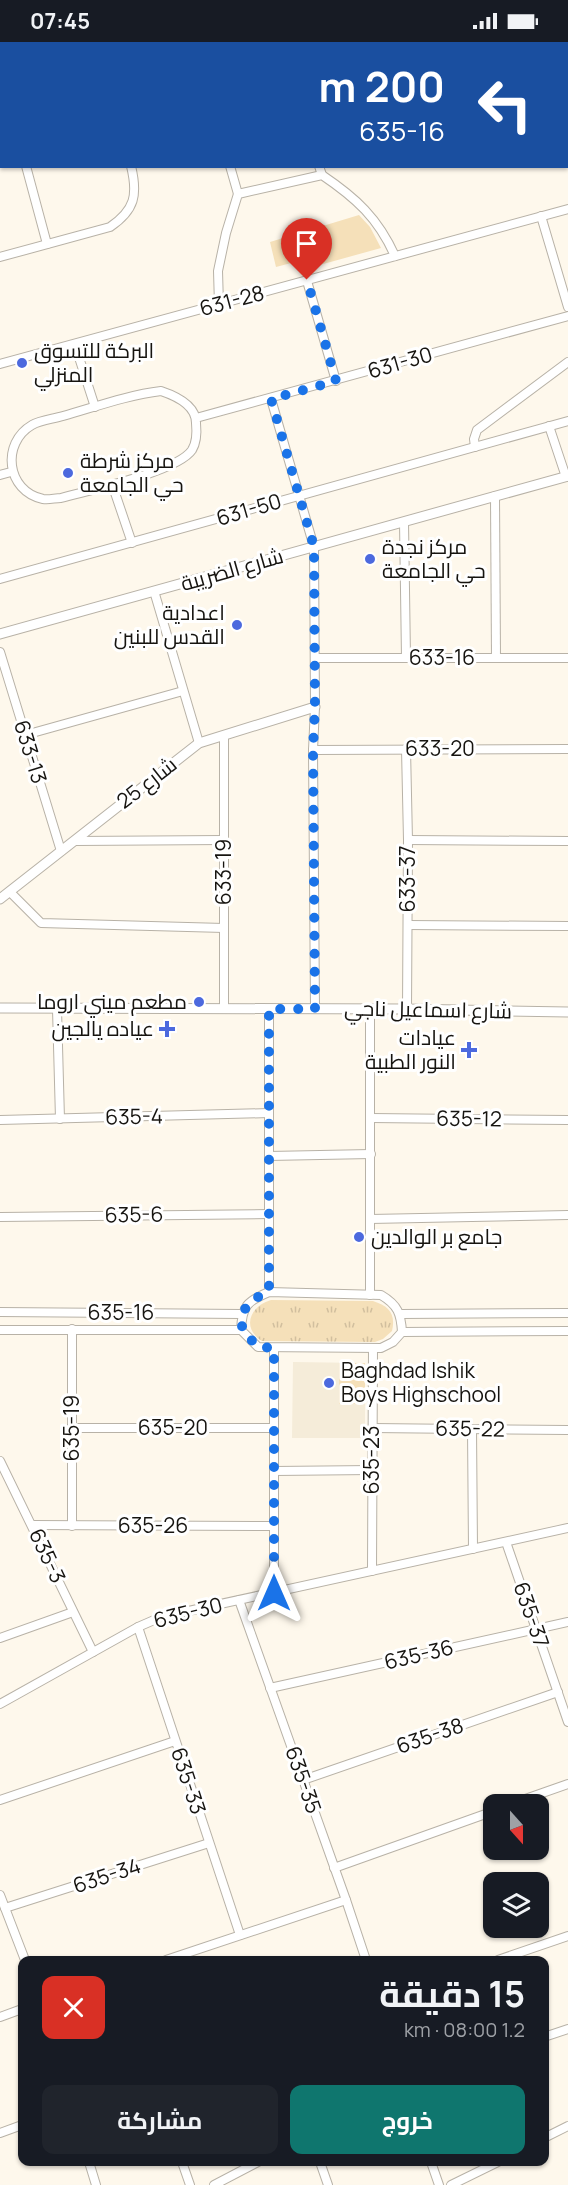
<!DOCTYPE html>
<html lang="ar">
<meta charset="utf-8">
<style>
body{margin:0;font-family:Manrope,Cairo,sans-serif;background:#20242c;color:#f1f3f6;direction:rtl;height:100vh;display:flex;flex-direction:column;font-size:22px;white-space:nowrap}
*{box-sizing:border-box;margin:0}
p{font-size:20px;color:#9ea1a6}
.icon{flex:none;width:33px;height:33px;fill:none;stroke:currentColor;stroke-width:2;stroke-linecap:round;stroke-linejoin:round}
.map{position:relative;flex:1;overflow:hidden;direction:ltr}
.side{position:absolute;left:18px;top:1914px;width:531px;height:210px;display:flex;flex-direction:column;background:#171b24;border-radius:12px;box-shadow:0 2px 4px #0004;direction:rtl}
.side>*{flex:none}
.hud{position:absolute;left:0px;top:0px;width:568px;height:126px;box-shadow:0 2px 4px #0004;direction:rtl;background:#1a4fa0;color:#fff;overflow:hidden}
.needle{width:39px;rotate:159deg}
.tools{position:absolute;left:483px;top:1752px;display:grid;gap:12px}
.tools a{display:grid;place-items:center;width:66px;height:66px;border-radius:12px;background:#171b24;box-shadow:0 2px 4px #0004;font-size:30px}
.pin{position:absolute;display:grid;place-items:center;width:51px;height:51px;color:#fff;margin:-62px -26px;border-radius:50% 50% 50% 0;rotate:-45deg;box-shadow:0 0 6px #0007}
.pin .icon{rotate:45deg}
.me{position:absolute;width:66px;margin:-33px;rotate:0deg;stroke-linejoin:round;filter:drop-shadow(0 0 4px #0008)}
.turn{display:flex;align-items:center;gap:21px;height:126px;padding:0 24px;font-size:27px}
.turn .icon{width:78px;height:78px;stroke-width:2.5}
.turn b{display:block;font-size:42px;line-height:51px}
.round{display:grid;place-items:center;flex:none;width:63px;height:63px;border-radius:12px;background:#20242c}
.head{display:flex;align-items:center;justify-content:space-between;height:102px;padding:0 24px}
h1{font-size:36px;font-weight:700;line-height:45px}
.cta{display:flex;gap:12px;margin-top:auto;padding:12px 24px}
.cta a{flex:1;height:69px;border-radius:12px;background:#0f766e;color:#fff;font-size:24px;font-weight:700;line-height:69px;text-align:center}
.cta a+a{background:#20242c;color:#f1f3f6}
.status{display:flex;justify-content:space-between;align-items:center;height:42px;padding:0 30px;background:#171b24;direction:ltr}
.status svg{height:16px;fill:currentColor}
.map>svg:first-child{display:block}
.built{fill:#f5ecd9}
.green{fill:#f5e0b9}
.park{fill:url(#park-tufts)}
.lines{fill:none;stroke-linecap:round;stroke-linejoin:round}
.minor-casing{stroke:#b8b2a7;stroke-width:10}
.tertiary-casing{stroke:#b8b2a7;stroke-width:11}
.minor{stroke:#fff;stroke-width:8}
.tertiary{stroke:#fff;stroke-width:9}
.route{stroke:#1a73e8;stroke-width:10;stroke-dasharray:0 18}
.poi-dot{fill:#4c69de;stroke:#fff;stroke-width:2}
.labels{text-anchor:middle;stroke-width:6;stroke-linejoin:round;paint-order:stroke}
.street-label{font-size:21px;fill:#161410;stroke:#fff}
.poi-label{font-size:21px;fill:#161410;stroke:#fff;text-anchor:start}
</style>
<div class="status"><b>07:45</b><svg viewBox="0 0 49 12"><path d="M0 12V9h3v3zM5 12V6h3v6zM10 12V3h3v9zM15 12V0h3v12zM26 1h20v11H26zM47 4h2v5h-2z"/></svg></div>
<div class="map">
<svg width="568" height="2143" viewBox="0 0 568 2143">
<defs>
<pattern id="park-tufts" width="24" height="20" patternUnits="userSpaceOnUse" patternTransform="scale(1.5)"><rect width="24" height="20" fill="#f5e0b9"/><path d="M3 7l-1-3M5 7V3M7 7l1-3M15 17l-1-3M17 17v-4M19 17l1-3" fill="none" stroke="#d1bf9e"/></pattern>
</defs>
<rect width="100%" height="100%" fill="#fef8ec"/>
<polygon class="built" points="293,1320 365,1321 365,1396 292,1396"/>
<g class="green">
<polygon points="359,173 370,185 381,206 298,229 295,220 276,225 270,200"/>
<rect x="339" y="1321" width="26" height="41"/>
</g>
<path class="park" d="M 271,1258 L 373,1259 C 389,1264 396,1272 392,1289 L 383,1297 L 375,1300 L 262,1299 C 241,1286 250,1264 271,1258 Z"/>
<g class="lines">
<g class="minor-casing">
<g id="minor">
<polyline points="87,0 89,2"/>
<polyline points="196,0 197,2"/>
<polyline points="284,0 285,2"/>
<polyline points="388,0 388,2"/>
<polyline points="494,0 495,2"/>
<polyline points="15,2 21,0"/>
<polyline points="0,5 2,5"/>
<polyline points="0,31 2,36"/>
<polyline points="567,60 568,59"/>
<polyline points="0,110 2,110"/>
<polyline points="26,124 47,202"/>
<polyline points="230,124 238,152"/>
<polyline points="319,124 322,133"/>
<polyline points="541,174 568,265"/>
<path d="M 0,215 L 110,185 C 135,168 138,153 131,124"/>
<polyline points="307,239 336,339"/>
<path d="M 219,263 L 218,229 L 226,191 L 238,152 L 322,133 C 356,156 378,176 395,214"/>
<polyline points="75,303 95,365"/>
<polyline points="0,322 568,167"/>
<path d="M 161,349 C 176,354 196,363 196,381 C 197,391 197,400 192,408 C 177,430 89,448 61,456 C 55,456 49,458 43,457 C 6,449 1,401 32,383 C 40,378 53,377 63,374 C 95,365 128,353 161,349 Z"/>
<polyline points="271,357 314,505 315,665 313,708 315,967"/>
<polyline points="196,376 568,274"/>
<polyline points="549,384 566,435"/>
<polyline points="475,405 474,397 477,388 568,320"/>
<polyline points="0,433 11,430"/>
<polyline points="112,442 132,501"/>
<polyline points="495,454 496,616"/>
<polyline points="404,480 406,616"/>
<polyline points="0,537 568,379"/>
<polyline points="154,549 199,701"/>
<polyline points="0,610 61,809"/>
<polyline points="315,616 568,616"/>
<polyline points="25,693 183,649"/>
<polyline points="406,707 408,798 407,967"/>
<polyline points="313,708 568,707"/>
<polyline points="408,798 568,799"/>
<polyline points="75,799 224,798"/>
<polyline points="10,850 41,881 224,886"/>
<polyline points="408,883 568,884"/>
<polyline points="57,967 60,1077"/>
<polyline points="224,967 224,694"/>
<polyline points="371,1076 568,1078"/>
<polyline points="0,1078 269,1071"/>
<polyline points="269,1114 371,1112"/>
<polyline points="0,1175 269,1172"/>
<polyline points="370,1177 568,1173"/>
<path d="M 269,1250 L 381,1253 C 398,1263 401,1272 402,1290 L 393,1300 L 381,1306 L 258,1305 L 241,1288 C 242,1264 247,1259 269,1250 Z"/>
<polyline points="269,1250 269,967"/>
<polyline points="370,1253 370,967"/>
<polyline points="0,1270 242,1272"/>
<polyline points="401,1272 568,1271"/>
<polyline points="72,1287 72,1484"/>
<polyline points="0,1288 241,1288"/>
<polyline points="402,1290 568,1289"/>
<polyline points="72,1386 273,1386"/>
<polyline points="373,1386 568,1388"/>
<polyline points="472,1387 473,1507"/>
<polyline points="0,1419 93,1610"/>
<polyline points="274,1429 372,1428"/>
<polyline points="32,1483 274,1484"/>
<polyline points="506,1500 568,1680"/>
<polyline points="372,1529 373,1306"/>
<polyline points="274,1551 274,1306"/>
<polyline points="239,1558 346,1858 366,1918"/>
<polyline points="138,1585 240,1893"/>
<polyline points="0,1596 73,1570"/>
<polyline points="270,1646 568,1580"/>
<polyline points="0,1662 138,1585 161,1575 568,1486"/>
<polyline points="303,1738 558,1650"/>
<polyline points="0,1758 175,1699"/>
<polyline points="511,1762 568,1742"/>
<polyline points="334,1826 494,1769"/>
<polyline points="0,1853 25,1918"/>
<polyline points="5,1866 209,1801"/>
<polyline points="166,1918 346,1858"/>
<polyline points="498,1918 568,1894"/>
<polyline points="0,1975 22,1967"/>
<polyline points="544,1995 568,1987"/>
<polyline points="0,2091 22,2083"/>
<polyline points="544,2096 568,2084"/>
<polyline points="89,2120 96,2143"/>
<polyline points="182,2120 190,2143"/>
<polyline points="320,2120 328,2143"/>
<polyline points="431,2120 439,2143"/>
<polyline points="214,2143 258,2120"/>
<polyline points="451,2143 498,2120"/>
</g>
</g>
<g class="tertiary-casing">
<g id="tertiary">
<polyline points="0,592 568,434"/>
<polyline points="0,857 199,701 315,665"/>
<polyline points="0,966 407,967 568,970"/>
</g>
</g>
<use href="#minor" class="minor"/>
<use href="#tertiary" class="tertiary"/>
</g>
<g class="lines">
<path class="route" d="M 274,1551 L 274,1306 L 258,1305 L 242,1288 C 242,1264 247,1259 269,1250 L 269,967 L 315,967 L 313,708 L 315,665 L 314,505 L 271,357 L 336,339 L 307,238"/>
</g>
<g class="poi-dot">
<circle cx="22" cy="321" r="6"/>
<circle cx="68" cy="431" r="6"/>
<circle cx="370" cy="517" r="6"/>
<circle cx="237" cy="583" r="6"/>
<circle cx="199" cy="960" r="6"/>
<path d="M164 978h6v6h6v6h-6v6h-6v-6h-6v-6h6z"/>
<path d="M466 999h6v6h6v6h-6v6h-6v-6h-6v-6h6z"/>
<circle cx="359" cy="1195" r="6"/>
<circle cx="329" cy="1341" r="6"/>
</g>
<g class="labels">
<g class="street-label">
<text transform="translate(232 259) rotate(-15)" y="7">631-28</text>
<text transform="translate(400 321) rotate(-16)" y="7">631-30</text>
<text transform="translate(249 468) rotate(-16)" y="7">631-50</text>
<text transform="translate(232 528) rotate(-16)" y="7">شارع الضريبة</text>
<text x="442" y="623">633-16</text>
<text x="440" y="714">633-20</text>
<text transform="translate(30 710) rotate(73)" y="7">633-13</text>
<text transform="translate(147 741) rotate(-38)" y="7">شارع 25</text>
<text transform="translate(224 830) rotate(-90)" y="7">633-19</text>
<text transform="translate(408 837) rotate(-90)" y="7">633-37</text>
<text transform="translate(428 968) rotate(1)" y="7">شارع اسماعيل ناجي</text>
<text transform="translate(134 1075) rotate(-1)" y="7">635-4</text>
<text transform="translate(469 1077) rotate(1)" y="7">635-12</text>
<text transform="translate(134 1173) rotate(-1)" y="7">635-6</text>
<text x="121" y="1278">635-16</text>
<text transform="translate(72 1386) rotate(-90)" y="7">635-19</text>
<text x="173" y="1393">635-20</text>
<text transform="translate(470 1387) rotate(1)" y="7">635-22</text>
<text transform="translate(372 1418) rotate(-90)" y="7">635-23</text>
<text x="153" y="1491">635-26</text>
<text transform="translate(47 1514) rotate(65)" y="7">635-3</text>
<text transform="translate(188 1571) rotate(-14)" y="7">635-30</text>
<text transform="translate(531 1573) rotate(71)" y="7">635-37</text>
<text transform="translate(419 1613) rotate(-13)" y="7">635-36</text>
<text transform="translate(430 1694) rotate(-19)" y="7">635-38</text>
<text transform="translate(303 1738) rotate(71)" y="7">635-35</text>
<text transform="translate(188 1739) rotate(72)" y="7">635-33</text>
<text transform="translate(107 1834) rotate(-18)" y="7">635-34</text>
</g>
<g class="poi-label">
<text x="34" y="316">البركة للتسوق<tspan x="34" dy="24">المنزلي</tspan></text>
<text x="80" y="426">مركز شرطة<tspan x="80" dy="24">حي الجامعة</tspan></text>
<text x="382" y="512">مركز نجدة<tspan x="382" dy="24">حي الجامعة</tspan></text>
<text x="225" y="578" text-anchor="end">اعدادية<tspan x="225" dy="24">القدس للبنين</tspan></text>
<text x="187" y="967" text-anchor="end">مطعم ميني اروما</text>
<text x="154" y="994" text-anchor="end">عياده يالجين</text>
<text x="456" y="1003" text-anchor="end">عيادات<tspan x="456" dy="24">النور الطبية</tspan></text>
<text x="371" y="1202">جامع بر الوالدين</text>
<text x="341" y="1336">Baghdad Ishik<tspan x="341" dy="24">Boys Highschool</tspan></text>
</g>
</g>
</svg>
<div class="tools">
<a><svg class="needle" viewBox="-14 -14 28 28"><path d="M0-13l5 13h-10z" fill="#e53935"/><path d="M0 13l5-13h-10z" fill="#9ea1a6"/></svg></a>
<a><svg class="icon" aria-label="layers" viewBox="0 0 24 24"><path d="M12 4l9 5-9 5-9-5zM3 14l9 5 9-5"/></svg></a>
</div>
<div class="pin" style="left:307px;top:238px;background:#d93025"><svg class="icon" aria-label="arrive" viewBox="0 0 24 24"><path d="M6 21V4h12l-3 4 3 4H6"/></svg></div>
<svg class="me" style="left:274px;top:1551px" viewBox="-20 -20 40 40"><path d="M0-17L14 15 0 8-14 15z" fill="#1a73e8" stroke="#fff" stroke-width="4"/></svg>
<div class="hud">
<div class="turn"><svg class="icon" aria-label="left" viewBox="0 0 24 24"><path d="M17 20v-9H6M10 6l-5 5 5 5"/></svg><div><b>200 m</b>635-16</div></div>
</div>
<section class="side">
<div class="head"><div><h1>15 دقيقة</h1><p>1.2 km · 08:00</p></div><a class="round" style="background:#d93025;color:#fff"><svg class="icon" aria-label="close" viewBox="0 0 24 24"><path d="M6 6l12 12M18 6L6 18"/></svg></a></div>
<div class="cta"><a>خروج</a><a>مشاركة</a></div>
</section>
</div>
